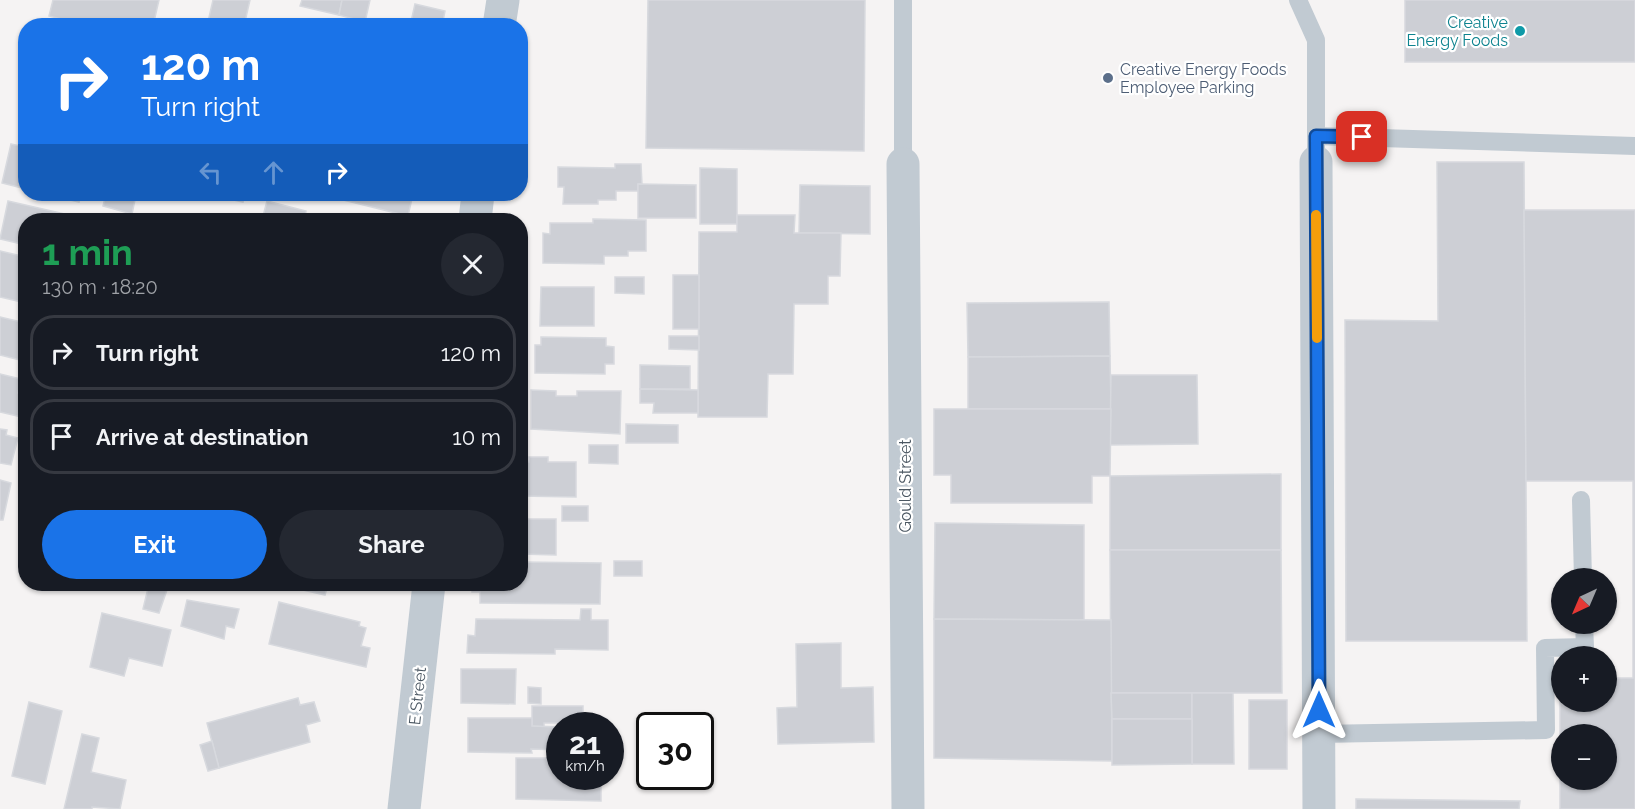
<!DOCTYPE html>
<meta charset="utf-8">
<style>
body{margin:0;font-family:Raleway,sans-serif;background:#242831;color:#f1f3f6;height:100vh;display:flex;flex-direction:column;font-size:22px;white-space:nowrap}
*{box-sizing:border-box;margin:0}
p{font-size:20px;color:#9ea1a6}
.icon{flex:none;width:33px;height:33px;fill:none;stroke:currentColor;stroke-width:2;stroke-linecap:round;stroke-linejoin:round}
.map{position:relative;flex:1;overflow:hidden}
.panel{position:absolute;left:18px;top:213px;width:510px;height:378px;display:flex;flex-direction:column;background:#171b24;border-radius:24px;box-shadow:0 2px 4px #0004}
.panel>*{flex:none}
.hud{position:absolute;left:18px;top:18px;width:510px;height:183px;border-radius:24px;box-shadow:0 2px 4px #0004;background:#1a73e8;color:#fff;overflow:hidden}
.needle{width:39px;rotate:224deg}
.buttons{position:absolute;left:1551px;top:568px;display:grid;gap:12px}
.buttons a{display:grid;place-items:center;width:66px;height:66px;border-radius:50%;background:#171b24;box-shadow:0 2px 4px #0004;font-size:30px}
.speed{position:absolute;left:546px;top:712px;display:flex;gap:12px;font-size:30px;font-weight:700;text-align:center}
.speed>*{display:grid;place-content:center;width:78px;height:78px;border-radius:50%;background:#171b24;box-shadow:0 2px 4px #0004;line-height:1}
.speed small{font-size:15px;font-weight:400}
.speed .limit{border:3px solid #111;border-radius:9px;background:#fff;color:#111}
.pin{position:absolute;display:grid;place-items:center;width:51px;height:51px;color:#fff;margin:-26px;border-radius:12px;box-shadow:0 3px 9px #0006}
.me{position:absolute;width:66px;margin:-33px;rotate:0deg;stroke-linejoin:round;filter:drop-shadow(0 0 4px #0008)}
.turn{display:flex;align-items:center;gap:21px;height:126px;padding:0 24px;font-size:27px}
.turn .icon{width:78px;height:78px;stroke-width:2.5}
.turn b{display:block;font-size:42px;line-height:51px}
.lanes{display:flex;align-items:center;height:57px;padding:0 24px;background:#0003;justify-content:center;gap:30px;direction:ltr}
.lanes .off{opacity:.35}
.round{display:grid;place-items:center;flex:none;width:63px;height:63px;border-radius:32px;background:#242831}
.overview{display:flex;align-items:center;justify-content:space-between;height:102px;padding:0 24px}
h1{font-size:36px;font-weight:700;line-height:45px;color:#1e9e55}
.cta{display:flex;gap:12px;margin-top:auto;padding:12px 24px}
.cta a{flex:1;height:69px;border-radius:36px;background:#1a73e8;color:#fff;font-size:24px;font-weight:700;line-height:69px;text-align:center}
.cta a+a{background:#242831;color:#f1f3f6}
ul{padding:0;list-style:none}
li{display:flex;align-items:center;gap:18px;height:75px;margin:0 12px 9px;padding:0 12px;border:3px solid #363941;border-radius:24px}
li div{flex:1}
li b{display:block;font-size:22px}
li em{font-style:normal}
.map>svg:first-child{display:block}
.building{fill:#cdcfd5;stroke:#d7d9de;stroke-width:1.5;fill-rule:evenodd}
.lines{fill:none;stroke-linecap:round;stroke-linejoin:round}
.service{stroke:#c1cad2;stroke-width:18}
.minor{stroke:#c1cad2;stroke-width:33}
.route-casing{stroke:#114b97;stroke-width:15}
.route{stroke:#1a73e8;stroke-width:10}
.slow{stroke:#f59e0b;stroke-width:10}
.culture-dot{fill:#0f9aa8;stroke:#fff;stroke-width:2}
.service-dot{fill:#5c6f8a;stroke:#fff;stroke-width:2}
.labels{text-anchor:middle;stroke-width:4.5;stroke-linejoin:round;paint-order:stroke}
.culture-label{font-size:16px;fill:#0d838f;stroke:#fff;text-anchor:end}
.service-label{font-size:16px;fill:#4e5e75;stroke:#fff;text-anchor:start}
.street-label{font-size:16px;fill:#4a5661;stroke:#fff}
</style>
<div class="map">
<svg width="1635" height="809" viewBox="0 0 1635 809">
<rect width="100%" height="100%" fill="#f5f3f3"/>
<g class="building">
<polygon points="53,0 159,0 153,26 89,26 49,16"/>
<polygon points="213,0 250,0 244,26 207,26"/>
<polygon points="302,0 342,0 339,15 300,6"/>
<polygon points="342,0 370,0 365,22 339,15"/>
<polygon points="648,0 865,0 864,151 646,148"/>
<rect x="1405" y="0" width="230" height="62"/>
<polygon points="415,4 445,11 442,26 410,26"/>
<polygon points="11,144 26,147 26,189 2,183"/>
<polygon points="1437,162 1524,162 1527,641 1346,641 1345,320 1438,321"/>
<polygon points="615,164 641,164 642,184 638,184 638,191 616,191 616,200 598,200 598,204 563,204 564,187 558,187 558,167 615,168"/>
<polygon points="700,168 737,169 737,224 700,224"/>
<polygon points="638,184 696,185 696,218 638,218"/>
<polygon points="800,185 870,186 870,234 799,233"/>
<polygon points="45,194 81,194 79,202"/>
<polygon points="106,194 136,195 132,214 103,206"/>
<polygon points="217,194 245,194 243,202 216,196"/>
<polygon points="332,194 413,194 408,216 331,197"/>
<polygon points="8,201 65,214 64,220 26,220 26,245 0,239"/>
<polygon points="267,201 306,211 304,220 262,220"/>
<path d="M 1524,210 L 1635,210 L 1635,809 L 1560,809 L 1560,678 L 1562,702 L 1606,702 L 1606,678 L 1633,678 L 1633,481 L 1526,481 ZM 1562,735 L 1606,735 L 1606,780 L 1562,780 Z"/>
<polygon points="737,215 795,215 794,233 841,233 840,276 828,276 828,304 794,304 793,374 768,374 767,417 698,417 699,232 737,232"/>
<polygon points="593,219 646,220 646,251 628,251 628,256 604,256 604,264 543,263 543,233 550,234 550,223 593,223"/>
<polygon points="0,251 26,257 26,303 0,297"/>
<rect x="673" y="275" width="26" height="54"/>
<polygon points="615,277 644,277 644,294 615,293"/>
<polygon points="541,287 594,287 594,326 540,326"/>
<polygon points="1109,302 1110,356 968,357 967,303"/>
<polygon points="0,317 26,323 24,361 0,355"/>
<polygon points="669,336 699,336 699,350 669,349"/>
<polygon points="541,337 606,338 606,346 614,347 614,364 605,364 605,374 535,373 535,345 541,345"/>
<polygon points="1110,356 1111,409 968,409 968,357"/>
<polygon points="640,365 690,366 690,389 640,389"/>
<polygon points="0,374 21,379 18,393 26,395 26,418 0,412"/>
<polygon points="1111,375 1197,375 1198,444 1110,445"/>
<polygon points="640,389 698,390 698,413 653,413 654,403 640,403"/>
<polygon points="531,390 556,391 556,396 577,396 577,391 621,391 620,434 531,429"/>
<polygon points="934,409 1111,409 1110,476 1092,476 1092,503 951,503 951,475 934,475"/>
<polygon points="626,424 678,425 678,443 626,443"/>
<polygon points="0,429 7,430 6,435 18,438 11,465 0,463"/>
<polygon points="589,445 618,445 618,464 589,463"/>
<polygon points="529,457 548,457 548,462 576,462 576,497 520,496 520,462 529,462"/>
<polygon points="1281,474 1281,550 1110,550 1110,476"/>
<polygon points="0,480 11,483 3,520 0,520"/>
<rect x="562" y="506" width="26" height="15"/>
<polygon points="520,519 556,519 556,555 520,554"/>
<polygon points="935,523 1084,525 1084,620 934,619"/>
<polygon points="1110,550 1281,550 1282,693 1111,693"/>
<rect x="614" y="561" width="28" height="15"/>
<polygon points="520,562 601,563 600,604 480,603 480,592 472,592 472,584 520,584"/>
<polygon points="149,584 169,584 159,613 143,609"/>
<polygon points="277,584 328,584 325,595"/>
<polygon points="187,600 239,609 234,628 226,626 224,639 181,626"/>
<polygon points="279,602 360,622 359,626 366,628 361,646 370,648 366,667 269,644"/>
<polygon points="581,609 591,609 591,620 608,620 608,650 555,649 555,654 467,653 468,635 475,636 476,619 580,620"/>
<polygon points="102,613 171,630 162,666 129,658 124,676 90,667"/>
<polygon points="934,619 1111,620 1112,761 934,758"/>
<polygon points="841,643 841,688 873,687 874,742 778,744 777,708 797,707 796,644"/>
<polygon points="461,669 516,669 515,704 461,703"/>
<polygon points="528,687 541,688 541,704 528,703"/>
<polygon points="1111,693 1192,693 1192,719 1112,719"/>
<polygon points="1192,693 1233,693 1234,764 1192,764"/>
<polygon points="298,698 300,705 314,702 320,721 306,725 310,742 219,768 207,723"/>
<rect x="1249" y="700" width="38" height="69"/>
<polygon points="29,702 62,711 45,784 12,776"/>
<polygon points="532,706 583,706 583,723 544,723 544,727 532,726"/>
<polygon points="468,718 532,718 532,726 560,727 560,750 531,749 532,753 468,752"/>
<polygon points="1112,719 1192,719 1192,764 1112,765"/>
<polygon points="82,734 99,738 91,772 126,780 120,809 92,807 92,809 64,809"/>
<polygon points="212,741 219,768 208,771 200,745"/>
<polygon points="516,758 560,758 560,777 601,777 601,801 516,799"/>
<polygon points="1356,799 1520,801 1519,809 1356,809"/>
</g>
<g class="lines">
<g class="service">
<polyline points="903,0 903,164"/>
<polyline points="1298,0 1316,40 1316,149"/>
<polyline points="1316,136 1635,146"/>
<polyline points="1581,500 1583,579"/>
<polyline points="1319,734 1546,730 1545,648 1585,647 1584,624"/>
</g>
<g class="minor">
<polyline points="499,26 503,0"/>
<polyline points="1316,162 1319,809"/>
<polyline points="903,164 908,809"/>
<polyline points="475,220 478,194"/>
<polyline points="404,809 429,584"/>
</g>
</g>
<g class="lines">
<g class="route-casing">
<polyline id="route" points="1319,710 1316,136 1362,137"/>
</g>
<use href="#route" class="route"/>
<polyline class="slow" points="1316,215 1317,338"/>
</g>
<circle class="culture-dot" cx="1520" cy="31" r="6"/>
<circle class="service-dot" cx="1108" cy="78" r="6"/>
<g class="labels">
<g class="culture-label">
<text x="1508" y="28">Creative<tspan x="1508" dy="18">Energy Foods</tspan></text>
</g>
<g class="service-label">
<text x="1120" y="75">Creative Energy Foods<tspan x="1120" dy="18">Employee Parking</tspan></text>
</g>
<g class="street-label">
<text transform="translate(905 486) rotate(-90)" y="6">Gould Street</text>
<text transform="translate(417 696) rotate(-84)" y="6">E Street</text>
</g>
</g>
</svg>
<div class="buttons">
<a><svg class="needle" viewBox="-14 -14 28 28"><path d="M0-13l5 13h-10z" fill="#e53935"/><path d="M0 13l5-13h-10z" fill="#9ea1a6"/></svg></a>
<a>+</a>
<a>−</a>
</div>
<div class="speed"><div>21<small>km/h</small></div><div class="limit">30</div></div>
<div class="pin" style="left:1362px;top:137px;background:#d93025"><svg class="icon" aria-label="arrive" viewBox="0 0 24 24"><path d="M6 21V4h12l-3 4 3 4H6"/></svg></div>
<svg class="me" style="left:1319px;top:710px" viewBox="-20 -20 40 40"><path d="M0-17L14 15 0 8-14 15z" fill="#1a73e8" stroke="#fff" stroke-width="4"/></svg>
<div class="hud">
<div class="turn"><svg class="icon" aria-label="right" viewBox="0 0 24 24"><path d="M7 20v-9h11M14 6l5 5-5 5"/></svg><div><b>120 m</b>Turn right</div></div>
<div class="lanes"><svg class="icon off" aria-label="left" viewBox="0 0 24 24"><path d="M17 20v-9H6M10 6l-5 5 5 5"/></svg><svg class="icon off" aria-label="ahead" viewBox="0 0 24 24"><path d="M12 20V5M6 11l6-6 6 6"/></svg><svg class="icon" aria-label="right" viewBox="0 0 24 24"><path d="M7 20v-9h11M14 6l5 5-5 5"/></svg></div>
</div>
<section class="panel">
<div class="overview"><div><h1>1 min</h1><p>130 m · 18:20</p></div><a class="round"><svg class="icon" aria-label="close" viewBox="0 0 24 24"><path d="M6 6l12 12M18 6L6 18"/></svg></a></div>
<ul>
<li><svg class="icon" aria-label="right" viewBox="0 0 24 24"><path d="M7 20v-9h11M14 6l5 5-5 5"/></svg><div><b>Turn right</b></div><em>120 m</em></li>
<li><svg class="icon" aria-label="arrive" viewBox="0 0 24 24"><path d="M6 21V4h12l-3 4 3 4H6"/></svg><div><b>Arrive at destination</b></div><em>10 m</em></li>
</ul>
<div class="cta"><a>Exit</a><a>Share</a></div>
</section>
</div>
